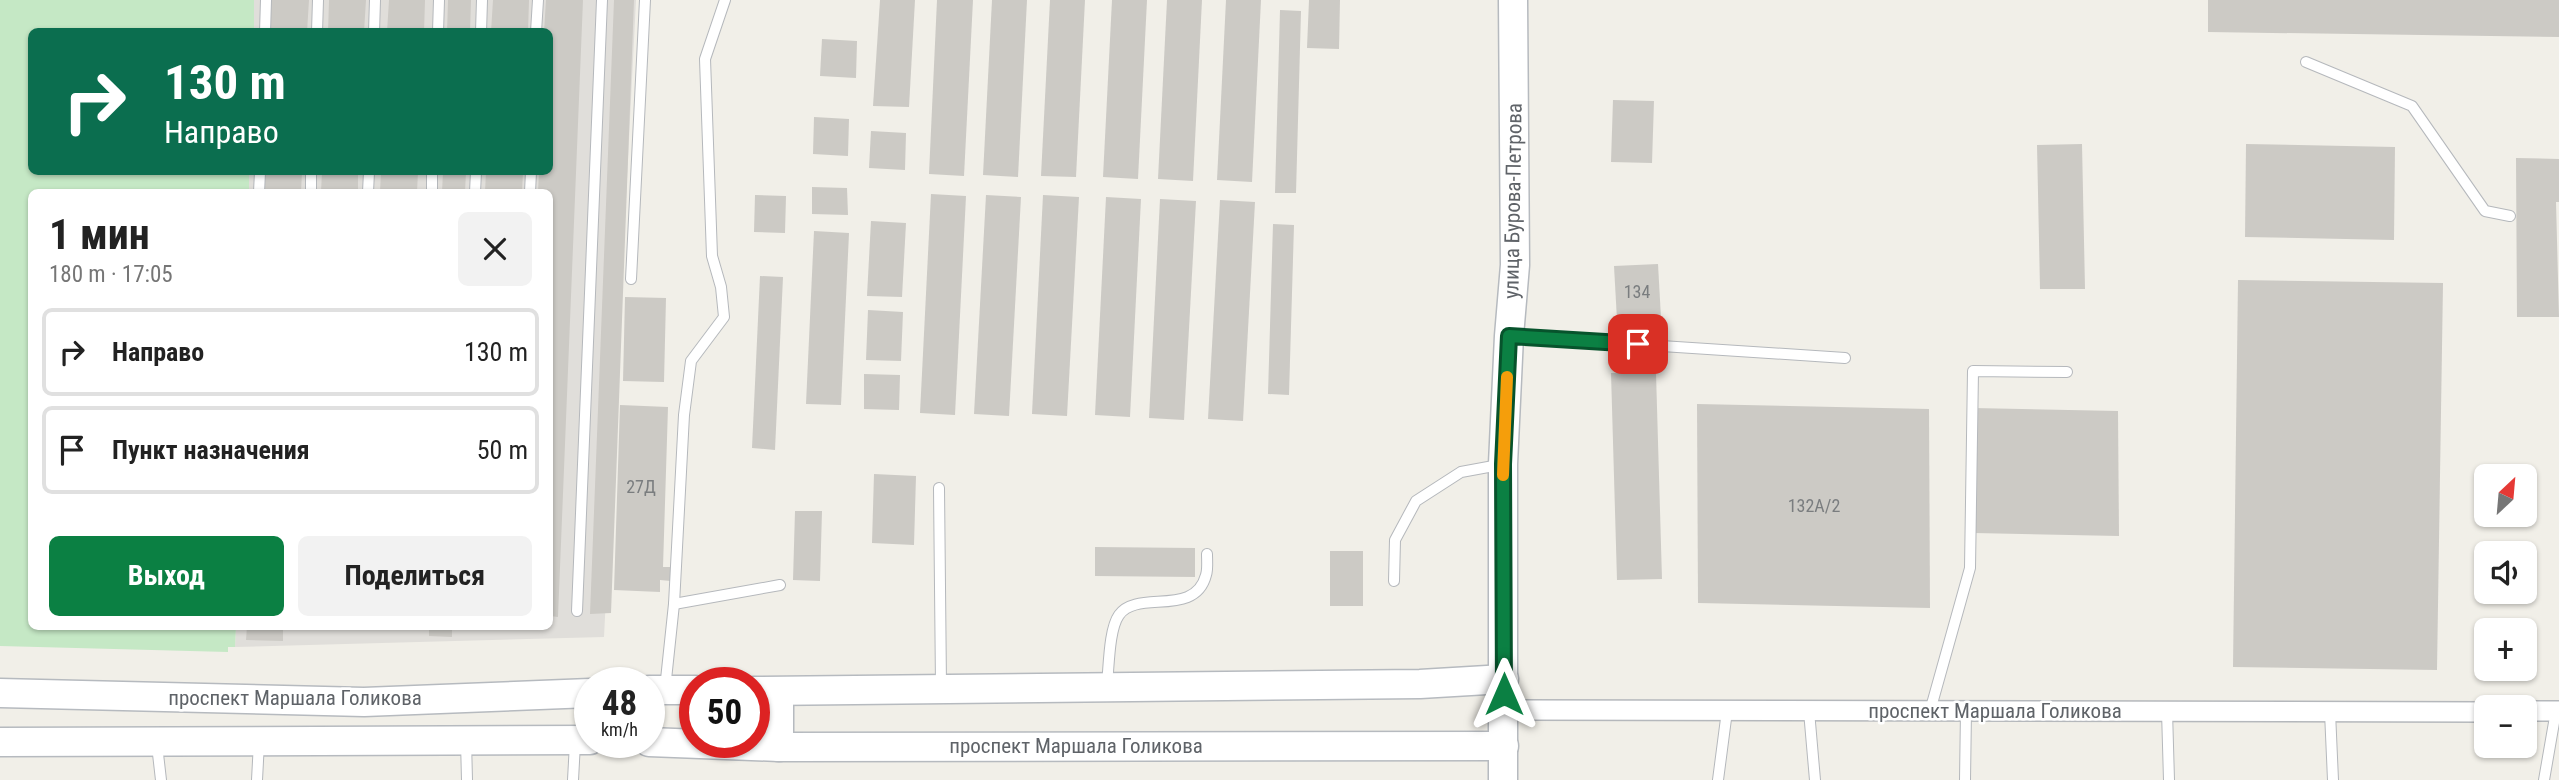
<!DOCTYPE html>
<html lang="ru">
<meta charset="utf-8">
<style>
body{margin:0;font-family:"Roboto Condensed",sans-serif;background:#f2f2f2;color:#222;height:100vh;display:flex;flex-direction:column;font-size:26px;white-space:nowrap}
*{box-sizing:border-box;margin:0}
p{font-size:23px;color:#767676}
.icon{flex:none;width:38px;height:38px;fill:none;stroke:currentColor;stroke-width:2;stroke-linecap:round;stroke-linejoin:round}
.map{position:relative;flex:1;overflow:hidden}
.side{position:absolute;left:28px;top:189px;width:525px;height:441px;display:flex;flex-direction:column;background:#fff;border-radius:10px;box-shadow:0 2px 5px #0004}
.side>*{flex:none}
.banner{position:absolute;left:28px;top:28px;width:525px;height:147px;border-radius:10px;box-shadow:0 2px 5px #0004;background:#0b6e4f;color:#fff;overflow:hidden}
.needle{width:46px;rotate:26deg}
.controls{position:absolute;left:2474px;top:464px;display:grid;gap:14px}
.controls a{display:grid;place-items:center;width:63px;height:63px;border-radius:10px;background:#fff;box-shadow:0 2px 5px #0004;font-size:35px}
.speed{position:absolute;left:574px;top:667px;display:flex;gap:14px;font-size:35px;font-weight:700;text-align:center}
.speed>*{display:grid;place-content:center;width:91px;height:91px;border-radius:50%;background:#fff;box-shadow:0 2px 5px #0004;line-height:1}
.speed small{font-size:18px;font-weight:400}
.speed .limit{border:10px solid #d22;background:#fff;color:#111}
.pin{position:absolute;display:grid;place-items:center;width:60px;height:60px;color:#fff;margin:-30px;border-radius:14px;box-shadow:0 4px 10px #0006}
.me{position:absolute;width:77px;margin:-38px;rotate:0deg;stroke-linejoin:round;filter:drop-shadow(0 0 5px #0008)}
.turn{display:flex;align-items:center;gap:24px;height:147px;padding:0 21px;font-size:32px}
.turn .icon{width:91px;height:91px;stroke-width:2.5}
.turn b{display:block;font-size:49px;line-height:60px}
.round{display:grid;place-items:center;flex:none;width:74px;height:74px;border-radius:10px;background:#f2f2f2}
.summary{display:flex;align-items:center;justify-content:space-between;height:119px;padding:0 21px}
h1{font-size:42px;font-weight:700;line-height:52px}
.action{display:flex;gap:14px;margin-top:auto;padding:14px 21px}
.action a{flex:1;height:80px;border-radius:10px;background:#0b8043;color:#fff;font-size:28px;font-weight:700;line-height:80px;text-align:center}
.action a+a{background:#f2f2f2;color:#222}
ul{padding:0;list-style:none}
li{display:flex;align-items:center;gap:21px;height:88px;margin:0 14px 10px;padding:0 7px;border:4px solid #e0e0e0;border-radius:10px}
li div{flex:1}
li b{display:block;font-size:26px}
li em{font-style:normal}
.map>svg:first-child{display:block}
.industrial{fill:#e0deda}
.green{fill:#c5e8c5}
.building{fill:#cccac5}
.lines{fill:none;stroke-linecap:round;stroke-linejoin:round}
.service-casing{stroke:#b5b8bc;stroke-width:12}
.minor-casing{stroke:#b5b8bc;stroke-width:22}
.secondary-casing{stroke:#b6babf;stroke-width:31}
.service{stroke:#fff;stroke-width:10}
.minor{stroke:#fff;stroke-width:19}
.secondary{stroke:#fff;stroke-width:28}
.route-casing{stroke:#07532c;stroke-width:18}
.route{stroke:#0b8043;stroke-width:12}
.slow{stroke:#f59e0b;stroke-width:12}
.labels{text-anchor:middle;stroke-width:5;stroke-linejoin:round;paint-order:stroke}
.number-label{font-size:18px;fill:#7a7d7f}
.street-label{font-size:21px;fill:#5f6368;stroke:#fff}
</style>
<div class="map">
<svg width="2559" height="780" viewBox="0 0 2559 780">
<rect width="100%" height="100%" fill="#f1efe8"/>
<polygon class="industrial" points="254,0 636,0 604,637 235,647 236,627 550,626 550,192 249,192 249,172 550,172 550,32 254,31"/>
<polygon class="green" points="0,0 254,0 254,31 32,32 32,172 249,172 249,192 32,192 32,626 236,627 235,647 228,647 228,652 0,646"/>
<g class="building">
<polygon points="270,0 309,0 307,32 269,32"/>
<polygon points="329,0 366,0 364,32 328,32"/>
<polygon points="389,0 425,0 424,32 387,32"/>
<polygon points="448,0 471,0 470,32 447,32"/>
<polygon points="493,0 529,0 528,32 491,32"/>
<polygon points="546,0 583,0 558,617 550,616 550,192 538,192 539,172 550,172 550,32 544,32"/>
<polygon points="614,0 634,0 611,613 590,614"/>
<polygon points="880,0 915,0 909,107 873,106"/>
<polygon points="937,0 973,0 964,176 929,174"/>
<polygon points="992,0 1027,0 1018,177 983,175"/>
<polygon points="1050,0 1085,0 1076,177 1041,176"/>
<polygon points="1112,0 1147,0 1138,179 1103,177"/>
<polygon points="1167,0 1202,0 1193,181 1158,179"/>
<polygon points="1226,0 1261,0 1252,182 1217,180"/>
<polygon points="1309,0 1340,0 1339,49 1307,48"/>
<polygon points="2208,0 2559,0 2559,37 2208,32"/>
<polygon points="1280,10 1301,11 1296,193 1275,193"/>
<polygon points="822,39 857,41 856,78 820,76"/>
<polygon points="1613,100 1654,101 1652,163 1611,162"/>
<polygon points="814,117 849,119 848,156 813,154"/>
<polygon points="871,131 906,133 905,170 869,168"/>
<polygon points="2082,144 2085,289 2040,289 2037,145"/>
<polygon points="2246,144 2395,147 2394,240 2245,237"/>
<polygon points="2516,158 2559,159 2559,202 2556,202 2559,317 2517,317"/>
<polygon points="264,172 302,172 301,192 263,192"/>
<polygon points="322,172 358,172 358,192 321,192"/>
<polygon points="381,172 418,172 417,192 380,192"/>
<polygon points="443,172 466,172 465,192 442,192"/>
<polygon points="486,172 523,172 522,192 485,192"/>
<polygon points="812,187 847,188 848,215 812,214"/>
<polygon points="931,194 966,196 955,415 920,413"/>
<polygon points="755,195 786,196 785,233 754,232"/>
<polygon points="986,195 1021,197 1009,416 974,414"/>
<polygon points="1043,195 1079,197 1067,416 1032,414"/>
<polygon points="1106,197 1141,199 1130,417 1095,415"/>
<polygon points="1160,199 1196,201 1184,420 1149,418"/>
<polygon points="1220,200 1255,202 1243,421 1208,419"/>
<polygon points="871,221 906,223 902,297 867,296"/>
<polygon points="1273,224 1294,225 1289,395 1268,394"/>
<polygon points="814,231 849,233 841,405 806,404"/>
<polygon points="1658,264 1661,318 1617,320 1614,266"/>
<polygon points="760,276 783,277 775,450 752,448"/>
<polygon points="2238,280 2443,283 2437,670 2233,667"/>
<polygon points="625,297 666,298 664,382 623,381"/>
<polygon points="868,310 903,312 901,361 866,360"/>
<polygon points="1611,373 1656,373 1662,579 1617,580"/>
<polygon points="864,374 900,375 899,410 864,409"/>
<polygon points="1697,404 1929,409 1930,608 1698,603"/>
<polygon points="620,405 668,407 663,567 671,567 671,581 660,580 660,592 614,590"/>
<polygon points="1973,408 2118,411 2119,536 1974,533"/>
<polygon points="874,474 916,476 914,545 872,543"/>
<polygon points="795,511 822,511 820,581 793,580"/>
<polygon points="1095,547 1195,548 1195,577 1095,576"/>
<rect x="1330" y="551" width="33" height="55"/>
<polygon points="247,626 283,626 283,641 246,640"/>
<polygon points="429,626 452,626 452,637 429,636"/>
</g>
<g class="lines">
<g class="service-casing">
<g id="service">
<polyline points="265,32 266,0"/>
<polyline points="317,32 318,0"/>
<polyline points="374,32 375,0"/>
<polyline points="438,32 439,0"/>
<polyline points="481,32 482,0"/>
<polyline points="536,32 538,0"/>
<polyline points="2306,62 2412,106 2485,211 2510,216"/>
<polyline points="259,192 260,172"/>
<polyline points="311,192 311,172"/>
<polyline points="368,192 369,172"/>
<polyline points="432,192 432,172"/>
<polyline points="475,192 476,172"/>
<polyline points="530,192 531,172"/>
<polyline points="631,279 645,0"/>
<polyline points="1510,336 1845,358"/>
<polyline points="939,488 941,686"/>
<polyline points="1394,581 1395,540 1416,501 1461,472 1499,465"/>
<polyline points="674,604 780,585"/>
<polyline points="577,611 602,0"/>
<path d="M 1107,684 C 1109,666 1109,629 1119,615 C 1137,589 1195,618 1206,575 C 1208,569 1207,561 1207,554"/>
<polyline points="665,689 674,604 684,415 691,361 724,317 721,287 712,256 705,59 725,0"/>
<polyline points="1809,711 1815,780"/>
<polyline points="1930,711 1970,568 1973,371 2067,372"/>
<polyline points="2167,711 2169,780"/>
<polyline points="2330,712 2333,780"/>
<polyline points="466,741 467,780"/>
<polyline points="157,745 161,780"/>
<polyline points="257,780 259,742"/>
<polyline points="573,780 575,743"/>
<polyline points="1718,780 1727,711"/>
<polyline points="1965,780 1966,711"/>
<polyline points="2544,780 2556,711"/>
</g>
</g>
<g class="minor-casing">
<g id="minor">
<polyline points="1504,710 2487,712"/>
<polyline points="2525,711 2559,711"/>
</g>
</g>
<g class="secondary-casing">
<g id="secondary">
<polyline points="649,690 695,690"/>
<polyline points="754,691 1420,684 1504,679"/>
<polyline points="0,693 364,702 590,693"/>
<polyline points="0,742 590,740"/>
<polyline points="649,742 779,747 1504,746"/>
<polyline points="779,747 779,692"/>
<polyline points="1503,780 1503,464 1509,336 1515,265 1513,0"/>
</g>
</g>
<use href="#service" class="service"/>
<use href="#minor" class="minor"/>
<use href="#secondary" class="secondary"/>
</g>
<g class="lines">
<g class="route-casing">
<polyline id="route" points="1504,694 1503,464 1509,336 1638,344"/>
</g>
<use href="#route" class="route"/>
<polyline class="slow" points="1503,475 1507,377"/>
</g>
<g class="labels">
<g class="number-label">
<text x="1637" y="298">134</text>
<text x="641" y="493">27Д</text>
<text x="1814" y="512">132А/2</text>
</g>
<g class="street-label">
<text transform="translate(1513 201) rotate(-89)" y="7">улица Бурова-Петрова</text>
<text x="295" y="705">проспект Маршала Голикова</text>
<text x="1995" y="718">проспект Маршала Голикова</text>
<text x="1076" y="753">проспект Маршала Голикова</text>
</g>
</g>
</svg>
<div class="controls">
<a><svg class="needle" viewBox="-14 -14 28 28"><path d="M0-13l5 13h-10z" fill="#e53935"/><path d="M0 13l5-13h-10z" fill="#767676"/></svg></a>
<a><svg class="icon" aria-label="sound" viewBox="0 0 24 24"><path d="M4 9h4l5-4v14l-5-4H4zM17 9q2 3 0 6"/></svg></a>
<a>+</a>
<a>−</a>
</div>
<div class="speed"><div>48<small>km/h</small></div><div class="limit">50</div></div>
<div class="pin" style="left:1638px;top:344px;background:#d93025"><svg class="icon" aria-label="arrive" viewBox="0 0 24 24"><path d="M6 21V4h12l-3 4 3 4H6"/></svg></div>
<svg class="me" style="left:1504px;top:694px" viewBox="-20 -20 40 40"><path d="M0-17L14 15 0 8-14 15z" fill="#0b8043" stroke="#fff" stroke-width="4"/></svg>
<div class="banner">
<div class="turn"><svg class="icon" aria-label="right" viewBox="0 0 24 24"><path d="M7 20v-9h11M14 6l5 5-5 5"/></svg><div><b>130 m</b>Направо</div></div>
</div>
<section class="side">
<div class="summary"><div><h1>1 мин</h1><p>180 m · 17:05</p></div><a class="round"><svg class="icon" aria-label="close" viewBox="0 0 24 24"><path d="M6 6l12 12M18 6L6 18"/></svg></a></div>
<ul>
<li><svg class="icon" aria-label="right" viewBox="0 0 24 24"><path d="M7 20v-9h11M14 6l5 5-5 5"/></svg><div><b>Направо</b></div><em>130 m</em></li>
<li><svg class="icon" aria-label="arrive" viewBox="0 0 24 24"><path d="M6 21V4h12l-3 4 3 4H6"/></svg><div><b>Пункт назначения</b></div><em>50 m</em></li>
</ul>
<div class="action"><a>Выход</a><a>Поделиться</a></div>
</section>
</div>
